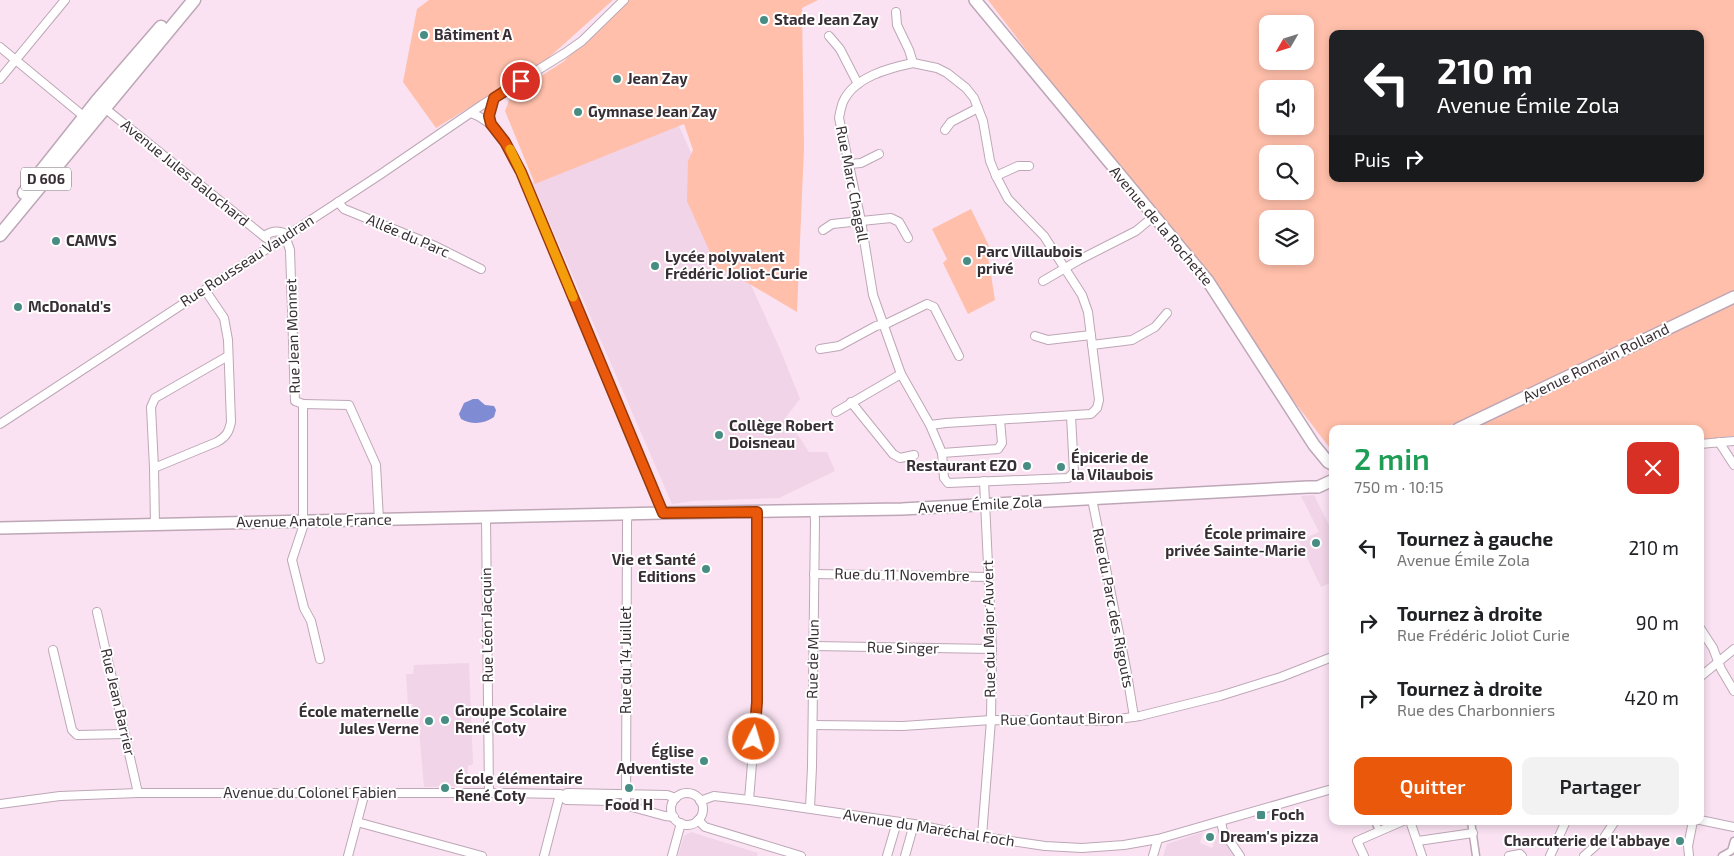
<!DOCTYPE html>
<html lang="fr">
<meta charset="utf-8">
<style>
body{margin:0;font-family:"Exo 2",sans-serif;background:#f2f2f2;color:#202124;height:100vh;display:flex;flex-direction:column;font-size:19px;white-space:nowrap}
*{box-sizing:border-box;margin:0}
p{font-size:16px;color:#757577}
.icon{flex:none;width:28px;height:28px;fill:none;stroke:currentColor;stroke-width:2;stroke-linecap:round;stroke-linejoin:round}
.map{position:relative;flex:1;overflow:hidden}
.side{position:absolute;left:1329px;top:425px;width:375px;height:400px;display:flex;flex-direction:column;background:#fff;border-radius:10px;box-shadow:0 2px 8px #0003}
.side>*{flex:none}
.hud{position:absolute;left:1329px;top:30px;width:375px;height:152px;border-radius:10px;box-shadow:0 2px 8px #0003;background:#202124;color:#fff;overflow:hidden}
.needle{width:32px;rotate:231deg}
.fabs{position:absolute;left:1259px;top:15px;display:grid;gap:10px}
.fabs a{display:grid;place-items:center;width:55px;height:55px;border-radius:10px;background:#fff;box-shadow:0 2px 8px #0003;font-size:25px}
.pin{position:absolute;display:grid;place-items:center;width:42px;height:42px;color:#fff;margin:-21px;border:2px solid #fff;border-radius:50%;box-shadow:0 1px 5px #0007}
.me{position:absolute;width:55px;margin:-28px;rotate:5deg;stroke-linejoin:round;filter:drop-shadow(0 0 4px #0008)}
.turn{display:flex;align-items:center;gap:18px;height:105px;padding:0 25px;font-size:22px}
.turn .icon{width:65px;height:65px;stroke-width:2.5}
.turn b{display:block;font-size:35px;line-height:42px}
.then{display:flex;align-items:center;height:48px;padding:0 25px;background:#0003;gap:10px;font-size:19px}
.round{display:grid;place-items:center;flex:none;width:52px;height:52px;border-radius:10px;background:#f2f2f2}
.summary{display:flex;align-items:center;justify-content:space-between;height:85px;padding:0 25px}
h1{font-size:30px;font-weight:600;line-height:38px;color:#1e9e55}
.button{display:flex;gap:10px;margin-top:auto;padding:10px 25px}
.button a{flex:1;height:58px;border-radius:10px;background:#ea580c;color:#fff;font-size:20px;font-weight:600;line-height:58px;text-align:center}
.button a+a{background:#f2f2f2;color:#202124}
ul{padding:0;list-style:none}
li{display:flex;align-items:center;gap:15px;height:75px;padding:0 25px}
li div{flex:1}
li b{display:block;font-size:19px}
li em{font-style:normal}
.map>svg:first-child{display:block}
.built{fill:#f1d4e7}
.green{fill:#ffbfaa;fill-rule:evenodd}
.water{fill:#7f8bd2}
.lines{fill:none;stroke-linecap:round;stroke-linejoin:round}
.pedestrian-casing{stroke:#bda7b6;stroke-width:9}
.minor-casing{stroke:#bda7b6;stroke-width:10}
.secondary-casing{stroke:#bda7b6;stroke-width:14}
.primary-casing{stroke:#bda7b6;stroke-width:15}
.pedestrian{stroke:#fff;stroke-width:6}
.minor{stroke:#fff;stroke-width:8}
.secondary{stroke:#fff;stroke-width:11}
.primary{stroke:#fff;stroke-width:12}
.route-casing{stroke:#983908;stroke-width:12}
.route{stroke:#ea580c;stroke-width:9}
.slow{stroke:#f59e0b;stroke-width:9}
.poi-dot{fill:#478d83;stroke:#fff;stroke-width:2}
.labels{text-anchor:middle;stroke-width:4;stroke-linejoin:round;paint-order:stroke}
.shield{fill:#fff;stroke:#746d72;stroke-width:1}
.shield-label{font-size:14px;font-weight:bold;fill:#382f35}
.poi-label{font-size:15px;font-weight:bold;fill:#382f35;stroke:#fff;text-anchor:start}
.street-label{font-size:15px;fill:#382f35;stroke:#fff}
</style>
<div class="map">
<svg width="1734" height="856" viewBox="0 0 1734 856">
<rect width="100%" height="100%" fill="#fae2f2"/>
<g class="built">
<polygon points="678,124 780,349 800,399 786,417 809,452 827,452 835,471 779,498 693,501 672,504 532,182"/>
<polygon points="1314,495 1330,527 1332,526 1332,582 1321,587 1299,541 1319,532 1301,496"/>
<polygon points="469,663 473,764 468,766 467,786 424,787 419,731 420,710 412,710 413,704 408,704 406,674 413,674 414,665"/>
<polygon points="691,832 758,853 757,856 678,856 684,836"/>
<polygon points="1203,832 1200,843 1212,848 1218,832 1222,834 1237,856 1163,856 1167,844"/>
</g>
<g class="green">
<polygon points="429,0 613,0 545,61 436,128 403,82 417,9"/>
<polygon points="627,0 818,0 802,8 804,148 797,312 736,276 717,268 687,201 688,161 693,150 684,124 535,184 505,111 511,95 563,62"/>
<path d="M 988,0 L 1734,0 L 1734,436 L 1700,440 L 1700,429 L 1455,429 L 1453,424 L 1444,429 L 1332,429 L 1332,447 L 1329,447 ZM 1268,24 L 1305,24 L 1305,61 L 1268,61 ZM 1332,34 L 1700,34 L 1700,179 L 1332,179 ZM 1268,89 L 1305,89 L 1305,126 L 1268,126 ZM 1268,154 L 1305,154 L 1305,191 L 1268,191 ZM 1268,219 L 1305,219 L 1305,256 L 1268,256 Z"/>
<polygon points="971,209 989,246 987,250 995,300 968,314 943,263 947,259 932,229"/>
</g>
<path class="water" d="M 473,399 L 478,399 L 485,405 L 494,406 L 496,410 L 494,417 C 484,424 472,425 461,419 L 459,414 L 464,403 Z"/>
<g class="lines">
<g class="pedestrian-casing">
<g id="pedestrian">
<polyline points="1375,821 1379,831"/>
<polyline points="1471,821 1476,856"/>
<polyline points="1722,856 1731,851 1734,841"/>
</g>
</g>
<g class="minor-casing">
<g id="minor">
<polyline points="896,12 897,25 909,50 913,63"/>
<polyline points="829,36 840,49 858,84"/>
<polyline points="0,47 87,119"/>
<path d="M 913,63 L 937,68 L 947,73 L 966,88 L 974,98 L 983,121 L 990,161 L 996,176 L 1008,199 L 1044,236 L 1082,295 L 1088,312 L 1099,400 L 1097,408 L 1091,414 L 946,423 L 930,425 L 901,374 L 873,295 L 861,221 L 839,118 C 840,113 841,107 843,102 C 854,77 889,68 913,63 Z"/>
<polyline points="0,79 65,0"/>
<polyline points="102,106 266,238"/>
<path d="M 471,113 C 497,122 510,148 521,172 L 663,513"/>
<polyline points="491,124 489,116 494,98"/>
<polyline points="945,130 951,122 978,108"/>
<polyline points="849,164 861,163 879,154"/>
<polyline points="996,176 1018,166 1029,166"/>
<polyline points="338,202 344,209 435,246 481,269"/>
<polyline points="823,230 832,224 891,218 899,222 908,238"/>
<path d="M 264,236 C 270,232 277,230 284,233 L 290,250 L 295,401 L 303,404 L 303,527 L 292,560 L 304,608 L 311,621 L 320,659"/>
<polyline points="1043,281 1079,260 1136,231 1153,217"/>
<polyline points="1035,336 1048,340 1091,335"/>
<polyline points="1092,345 1132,340 1155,327 1167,313"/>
<polyline points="820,349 839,346 876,326 888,323 927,304 934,307 959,356"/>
<polyline points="851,402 893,454 900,458 914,455"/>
<polyline points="303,404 349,405 376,465 379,520"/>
<polyline points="836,412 901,374"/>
<polyline points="0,424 381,174 482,105 565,53 582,41 624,0"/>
<polyline points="930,425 942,453 944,478 948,483 1068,478 1074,472 1071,416"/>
<polyline points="1719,442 1734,465"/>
<polyline points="1700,444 1734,441"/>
<polyline points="942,453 998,449 1002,443 1000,420"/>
<path d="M 154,468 L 217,442 C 226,437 229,432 231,422 L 228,340 L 224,318 L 205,290"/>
<polyline points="1092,499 1126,668 1134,717"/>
<polyline points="486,518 489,793"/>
<polyline points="155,525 154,468 151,407 155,398 228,356"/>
<polyline points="814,574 989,577"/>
<polyline points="97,612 138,793"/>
<polyline points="1700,628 1713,648 1721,669 1734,691"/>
<polyline points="814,646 992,649"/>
<polyline points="53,650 72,730 77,735 125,734"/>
<polyline points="1700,677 1734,649"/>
<polyline points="813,725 903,726 991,720 1105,721 1140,716 1220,696 1281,677 1332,657"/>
<circle cx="687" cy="809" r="16"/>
<polyline points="563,796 567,793 667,795 676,798"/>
<polyline points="749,800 757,702 757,511"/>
<polyline points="700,801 714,796 749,800 914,824 956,833 1045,846 1082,848 1124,845 1158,839 1332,789"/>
<polyline points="0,804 60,796 138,793 501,793 560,794 566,800 610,801 665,816 674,817"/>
<polyline points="626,806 627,522 628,514"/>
<polyline points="810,808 812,767 815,520 814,510"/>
<polyline points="698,820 705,827 801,856"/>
<polyline points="1700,820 1734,827"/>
<polyline points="1410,821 1422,856"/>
<polyline points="357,822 482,856"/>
<polyline points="1221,822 1223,831 1240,856"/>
<polyline points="982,836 991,720 992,649 984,481"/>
<polyline points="1418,841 1473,833"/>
<polyline points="348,856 365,792"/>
<polyline points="544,856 560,794"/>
<polyline points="672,856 681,823"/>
<polyline points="887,856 897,822"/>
<polyline points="905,856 914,824"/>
<polyline points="1153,856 1158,839"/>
<polyline points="1364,856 1357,841 1403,821"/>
<polyline points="1509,856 1520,854 1522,856"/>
<polyline points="1550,856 1566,821"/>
<polyline points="1584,856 1603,839 1615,821"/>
<polyline points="1689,856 1688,846 1693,821"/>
</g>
</g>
<g class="secondary-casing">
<g id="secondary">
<polyline points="975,0 1208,281 1314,445 1328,462 1332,464"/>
<polyline points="1458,429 1734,297"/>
<polyline points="0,528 663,513 902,509 1308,487 1318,487 1331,481"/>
</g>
</g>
<g class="primary-casing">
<g id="primary">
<polyline points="24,193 97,101 161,27"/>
<polyline points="0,235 194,0"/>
</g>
</g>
<use href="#pedestrian" class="pedestrian"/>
<use href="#minor" class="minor"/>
<use href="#secondary" class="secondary"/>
<use href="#primary" class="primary"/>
</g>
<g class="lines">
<g class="route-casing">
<polyline id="route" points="521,81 494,98 489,116 491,124 505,142 521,172 663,513 757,512 757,702 754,739"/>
</g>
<use href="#route" class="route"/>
<polyline class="slow" points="510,149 521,172 573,297"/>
</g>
<g class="poi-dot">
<circle cx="764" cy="20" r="5"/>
<circle cx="424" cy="35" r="5"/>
<circle cx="617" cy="79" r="5"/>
<circle cx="578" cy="112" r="5"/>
<circle cx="56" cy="241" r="5"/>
<circle cx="967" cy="261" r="5"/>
<circle cx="655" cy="266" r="5"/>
<circle cx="18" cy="307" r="5"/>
<circle cx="719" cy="435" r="5"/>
<circle cx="1027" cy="466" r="5"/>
<circle cx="1061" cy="467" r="5"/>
<circle cx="1316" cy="543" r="5"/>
<circle cx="706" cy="569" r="5"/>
<circle cx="445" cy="720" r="5"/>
<circle cx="429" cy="721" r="5"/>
<circle cx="704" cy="761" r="5"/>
<circle cx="445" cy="788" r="5"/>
<circle cx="629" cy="788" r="5"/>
<rect x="1256" y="810" width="10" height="10" rx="2.5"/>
<circle cx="1210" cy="837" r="5"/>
<circle cx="1680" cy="841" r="5"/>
</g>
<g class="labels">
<rect class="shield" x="21" y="167.5" width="50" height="23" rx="4"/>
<g class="shield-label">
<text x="46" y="184">D 606</text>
</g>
<g class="poi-label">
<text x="774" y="25">Stade Jean Zay</text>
<text x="434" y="40">Bâtiment A</text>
<text x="627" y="84">Jean Zay</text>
<text x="588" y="117">Gymnase Jean Zay</text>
<text x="66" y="246">CAMVS</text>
<text x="977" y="257">Parc Villaubois<tspan x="977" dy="17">privé</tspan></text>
<text x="665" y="262">Lycée polyvalent<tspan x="665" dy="17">Frédéric Joliot-Curie</tspan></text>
<text x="28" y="312">McDonald's</text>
<text x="729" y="431">Collège Robert<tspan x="729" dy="17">Doisneau</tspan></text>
<text x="1071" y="463">Épicerie de<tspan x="1071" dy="17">la Vilaubois</tspan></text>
<text x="1017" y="471" text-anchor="end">Restaurant EZO</text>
<text x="1306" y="539" text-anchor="end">École primaire<tspan x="1306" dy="17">privée Sainte-Marie</tspan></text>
<text x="696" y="565" text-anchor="end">Vie et Santé<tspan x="696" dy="17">Editions</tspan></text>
<text x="455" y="716">Groupe Scolaire<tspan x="455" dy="17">René Coty</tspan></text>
<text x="419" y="717" text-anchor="end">École maternelle<tspan x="419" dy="17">Jules Verne</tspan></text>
<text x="694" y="757" text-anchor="end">Église<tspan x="694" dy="17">Adventiste</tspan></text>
<text x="455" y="784">École élémentaire<tspan x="455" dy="17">René Coty</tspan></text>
<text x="629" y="810" text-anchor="middle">Food H</text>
<text x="1271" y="820">Foch</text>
<text x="1220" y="842">Dream's pizza</text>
<text x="1670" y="846" text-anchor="end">Charcuterie de l'abbaye</text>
</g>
<g class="street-label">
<text transform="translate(185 173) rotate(39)" y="5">Avenue Jules Balochard</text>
<text transform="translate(852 184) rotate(79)" y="5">Rue Marc Chagall</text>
<text transform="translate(1161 226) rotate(50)" y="5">Avenue de la Rochette</text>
<text transform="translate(408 236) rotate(23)" y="5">Allée du Parc</text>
<text transform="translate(247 261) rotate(-33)" y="5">Rue Rousseau Vaudran</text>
<text transform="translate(293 336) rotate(-92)" y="5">Rue Jean Monnet</text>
<text transform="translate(1596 363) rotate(-26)" y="5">Avenue Romain Rolland</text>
<text transform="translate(980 505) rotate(-3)" y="5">Avenue Émile Zola</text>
<text transform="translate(314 521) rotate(-1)" y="5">Avenue Anatole France</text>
<text transform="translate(902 575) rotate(1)" y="5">Rue du 11 Novembre</text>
<text transform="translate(1113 608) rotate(79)" y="5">Rue du Parc des Rigouts</text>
<text transform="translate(487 625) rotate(-91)" y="5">Rue Léon Jacquin</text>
<text transform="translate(989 629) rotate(-91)" y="5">Rue du Major Auvert</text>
<text transform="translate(903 648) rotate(1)" y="5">Rue Singer</text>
<text transform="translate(813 659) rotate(-89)" y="5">Rue de Mun</text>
<text transform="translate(626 660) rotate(-90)" y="5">Rue du 14 Juillet</text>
<text transform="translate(118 702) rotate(77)" y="5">Rue Jean Barrier</text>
<text transform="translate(1062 719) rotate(-1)" y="5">Rue Gontaut Biron</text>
<text x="310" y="798">Avenue du Colonel Fabien</text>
<text transform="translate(929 828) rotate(9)" y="5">Avenue du Maréchal Foch</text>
</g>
</g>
</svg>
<div class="fabs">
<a><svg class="needle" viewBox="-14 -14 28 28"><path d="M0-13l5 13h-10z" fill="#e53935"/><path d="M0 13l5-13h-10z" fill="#757577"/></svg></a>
<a><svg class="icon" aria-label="sound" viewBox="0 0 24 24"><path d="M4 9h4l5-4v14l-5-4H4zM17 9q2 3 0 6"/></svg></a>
<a><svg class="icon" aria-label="search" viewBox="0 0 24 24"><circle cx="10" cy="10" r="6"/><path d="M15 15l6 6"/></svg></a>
<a><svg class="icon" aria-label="layers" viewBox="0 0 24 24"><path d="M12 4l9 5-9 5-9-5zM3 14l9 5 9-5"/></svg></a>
</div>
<div class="pin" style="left:521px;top:81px;background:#d93025"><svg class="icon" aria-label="arrive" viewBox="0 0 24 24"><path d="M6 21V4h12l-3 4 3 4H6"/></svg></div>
<svg class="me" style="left:754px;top:739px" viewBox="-20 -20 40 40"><circle r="17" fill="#ea580c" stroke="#fff" stroke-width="3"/><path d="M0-11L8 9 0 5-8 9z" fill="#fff"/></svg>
<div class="hud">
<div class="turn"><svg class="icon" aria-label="left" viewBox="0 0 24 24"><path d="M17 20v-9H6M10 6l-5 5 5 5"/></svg><div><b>210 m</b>Avenue Émile Zola</div></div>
<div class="then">Puis<svg class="icon" aria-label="right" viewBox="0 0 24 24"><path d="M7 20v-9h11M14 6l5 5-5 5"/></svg></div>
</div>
<section class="side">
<div class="summary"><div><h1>2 min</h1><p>750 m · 10:15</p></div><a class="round" style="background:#d93025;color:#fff"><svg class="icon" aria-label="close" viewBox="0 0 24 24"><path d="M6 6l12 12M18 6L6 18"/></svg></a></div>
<ul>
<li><svg class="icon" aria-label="left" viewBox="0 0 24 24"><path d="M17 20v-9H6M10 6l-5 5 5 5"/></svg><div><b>Tournez à gauche</b><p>Avenue Émile Zola</p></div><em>210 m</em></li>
<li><svg class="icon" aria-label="right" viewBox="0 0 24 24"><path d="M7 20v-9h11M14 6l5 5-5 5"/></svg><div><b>Tournez à droite</b><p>Rue Frédéric Joliot Curie</p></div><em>90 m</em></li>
<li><svg class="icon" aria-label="right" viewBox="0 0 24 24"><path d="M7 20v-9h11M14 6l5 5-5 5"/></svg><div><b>Tournez à droite</b><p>Rue des Charbonniers</p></div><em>420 m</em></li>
</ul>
<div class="button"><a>Quitter</a><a>Partager</a></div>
</section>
</div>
